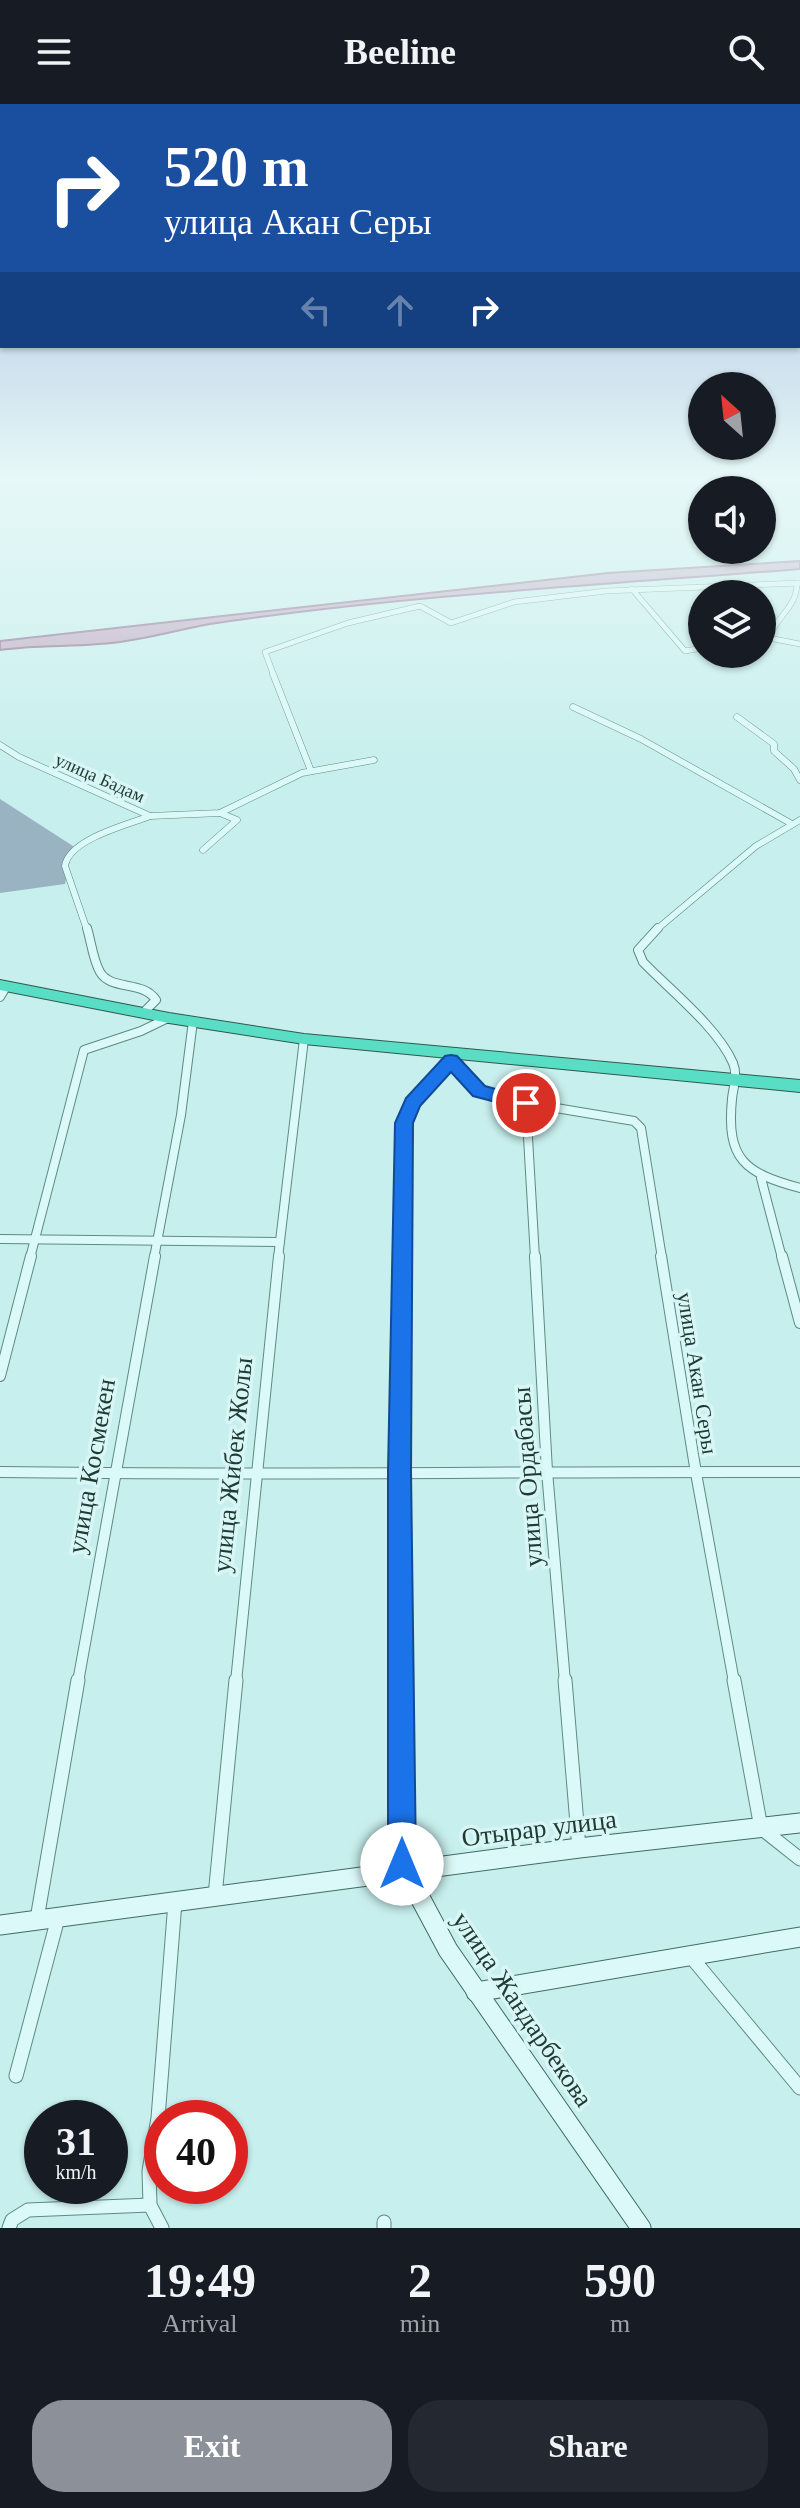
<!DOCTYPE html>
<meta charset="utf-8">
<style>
body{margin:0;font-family:Georgia,serif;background:#242831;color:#f1f3f6;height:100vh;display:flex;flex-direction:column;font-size:30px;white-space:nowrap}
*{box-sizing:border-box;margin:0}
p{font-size:26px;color:#9ea1a6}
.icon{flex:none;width:44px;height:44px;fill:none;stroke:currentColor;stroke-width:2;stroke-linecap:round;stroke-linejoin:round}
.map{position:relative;height:2124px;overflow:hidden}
.side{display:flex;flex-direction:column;background:#171b24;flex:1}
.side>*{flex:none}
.hud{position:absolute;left:0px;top:0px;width:800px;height:244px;box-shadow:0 2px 6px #0004;background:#1a4fa0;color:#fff;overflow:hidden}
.needle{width:52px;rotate:333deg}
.fabs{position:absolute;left:688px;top:268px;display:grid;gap:16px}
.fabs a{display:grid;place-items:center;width:88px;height:88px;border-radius:50%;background:#171b24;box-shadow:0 2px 6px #0004;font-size:40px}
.speed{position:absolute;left:24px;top:1996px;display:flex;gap:16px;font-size:40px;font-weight:700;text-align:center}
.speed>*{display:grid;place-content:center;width:104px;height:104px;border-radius:50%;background:#171b24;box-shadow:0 2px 6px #0004;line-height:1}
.speed small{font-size:20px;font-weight:400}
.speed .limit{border:12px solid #d22;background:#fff;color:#111}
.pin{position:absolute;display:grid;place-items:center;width:68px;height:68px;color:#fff;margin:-34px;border:4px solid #fff;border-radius:50%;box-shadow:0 2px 8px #0007}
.me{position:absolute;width:88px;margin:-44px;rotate:0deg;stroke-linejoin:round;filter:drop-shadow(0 0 6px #0008)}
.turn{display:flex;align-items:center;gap:28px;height:168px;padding:0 32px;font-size:36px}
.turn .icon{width:104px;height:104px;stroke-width:2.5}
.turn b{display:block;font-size:56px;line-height:68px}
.lanes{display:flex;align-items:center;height:76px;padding:0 32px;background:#0003;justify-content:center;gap:40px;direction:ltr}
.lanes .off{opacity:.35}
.eta{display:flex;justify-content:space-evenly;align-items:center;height:136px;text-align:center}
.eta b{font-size:48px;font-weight:700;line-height:56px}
.primary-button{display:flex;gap:16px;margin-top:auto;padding:16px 32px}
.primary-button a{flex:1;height:92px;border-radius:32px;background:#8c9099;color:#fff;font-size:32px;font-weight:700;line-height:92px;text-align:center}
.primary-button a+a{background:#242831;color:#f1f3f6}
header{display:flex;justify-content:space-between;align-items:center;height:104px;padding:0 32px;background:#171b24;font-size:36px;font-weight:700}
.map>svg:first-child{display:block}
.cemetery{fill:#9ab3c2}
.water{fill:#c2a8c2;stroke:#916e91;stroke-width:2}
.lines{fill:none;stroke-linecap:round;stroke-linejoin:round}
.street-far4-casing{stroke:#5c8b81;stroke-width:6}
.street-far3-casing{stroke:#5c8b81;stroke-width:7}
.street-far2-casing{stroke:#5c8b81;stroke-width:10}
.street-far1-casing{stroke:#5c8b81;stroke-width:12}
.street-casing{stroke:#5c8b81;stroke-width:15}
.secondary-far2-casing{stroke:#3f6c62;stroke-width:13}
.secondary-far1-casing{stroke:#3f6c62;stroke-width:17}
.secondary-casing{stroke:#3f6c62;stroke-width:21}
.highway-casing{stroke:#30594d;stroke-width:2}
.street-far4{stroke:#dbf9f8;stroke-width:5}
.street-far3{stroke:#dbf9f8;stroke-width:6}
.street-far2{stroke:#dbf9f8;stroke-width:8}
.street-far1{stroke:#dbf9f8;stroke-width:10}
.street{stroke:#dbf9f8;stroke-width:13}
.secondary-far2{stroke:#dbf9f8;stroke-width:11}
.secondary-far1{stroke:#dbf9f8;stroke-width:15}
.secondary{stroke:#dbf9f8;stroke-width:19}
.highway{fill:#59ddc5;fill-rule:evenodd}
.route{fill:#1a73e8;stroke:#114b97;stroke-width:2}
.labels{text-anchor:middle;stroke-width:7;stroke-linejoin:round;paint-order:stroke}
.far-street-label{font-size:18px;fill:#203b34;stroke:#d7f6f5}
.street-label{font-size:22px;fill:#203b34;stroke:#d7f6f5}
.near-street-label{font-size:26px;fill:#203b34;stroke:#d7f6f5}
</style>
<header><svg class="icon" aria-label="menu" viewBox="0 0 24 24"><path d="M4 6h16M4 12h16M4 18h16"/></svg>Beeline<svg class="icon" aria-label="search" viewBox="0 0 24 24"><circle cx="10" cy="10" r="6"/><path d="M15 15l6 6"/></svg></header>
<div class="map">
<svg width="800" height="2124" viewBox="0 0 800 2124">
<rect width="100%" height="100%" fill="#c7efed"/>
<polygon class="cemetery" points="0,695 73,742 65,780 0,789"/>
<path class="water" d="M 800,457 L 800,465 C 603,481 405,491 210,520 C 182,525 154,533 126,537 C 84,544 42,540 0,546 L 0,537 L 608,469 Z"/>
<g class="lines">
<g class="street-far4-casing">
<g id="street-far4">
<polyline points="632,485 685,547 702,544"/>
<polyline points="769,534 800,540"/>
<path d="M 762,535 L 769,534 C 776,512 797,504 797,479"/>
<polyline points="274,572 265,548 348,519 420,502 451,519 514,498 606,487 800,479"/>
</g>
</g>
<g class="street-far3-casing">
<g id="street-far3">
<polyline points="273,570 311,667"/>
<polyline points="573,603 641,635 792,720"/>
<polyline points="737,613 774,640 774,647 794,665 800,676"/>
<polyline points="0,641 19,653 150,712 220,709 302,669 374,656"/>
<polyline points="203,746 237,716 220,709"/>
<path d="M 87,826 L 65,762 C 69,735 127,721 150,712"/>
<polyline points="656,826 756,742 800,716"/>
</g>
</g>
<g class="street-far2-casing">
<g id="street-far2">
<path d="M 87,824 C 91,837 93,856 100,868 C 111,887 143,876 156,896 L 143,909"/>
<path d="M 658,824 L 638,846 L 643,858 C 670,886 718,924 733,959 C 738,971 733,984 732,995 C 726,1056 745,1069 800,1084"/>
<polyline points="0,893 6,883"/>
<polyline points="451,957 479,987 526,999 634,1017 641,1024 662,1154"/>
<polyline points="526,999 535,1154"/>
<polyline points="761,1074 782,1154"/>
<polyline points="0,1135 280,1138"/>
<polyline points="30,1154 84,946 141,927 168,914"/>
<polyline points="154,1154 181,1011 193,917"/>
<polyline points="278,1154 304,935"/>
</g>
</g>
<g class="street-far1-casing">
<g id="street-far1">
<polyline points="535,1152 547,1367 565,1578"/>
<polyline points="661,1152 696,1369 734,1578"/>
<polyline points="782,1152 800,1219"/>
<polyline points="0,1272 31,1152"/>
<path d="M 0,1368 C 267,1372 533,1367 800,1368"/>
<polyline points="78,1578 155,1152"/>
<polyline points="236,1578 279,1152"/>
</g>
</g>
<g class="street-casing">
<g id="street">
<polyline points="565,1576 579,1744"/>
<polyline points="734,1576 761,1724 800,1755"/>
<polyline points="215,1792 236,1576"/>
<polyline points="37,1815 78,1576"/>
<polyline points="692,1854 800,1984"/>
<polyline points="16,1972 58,1814"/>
<polyline points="384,2118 384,2124"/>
<polyline points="9,2124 12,2116 28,2106 150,2101"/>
<polyline points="162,2124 150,2101 149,2067 158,2014 175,1798"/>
</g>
</g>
<g class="secondary-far2-casing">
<polyline id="secondary-far2" points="402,1154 404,1019 413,999 456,950"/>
</g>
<g class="secondary-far1-casing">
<polyline id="secondary-far1" points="401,1578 402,1152"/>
</g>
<g class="secondary-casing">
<g id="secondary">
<polyline points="401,1576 402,1760 448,1846 641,2124"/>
<polyline points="0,1821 579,1744 800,1719"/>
<polyline points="476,1888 800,1833"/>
</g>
</g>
<g class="highway-casing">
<polygon id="highway" points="0,876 169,909 304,930 800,976 800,988 304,940 169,919 0,886"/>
</g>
<use href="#street-far4" class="street-far4"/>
<use href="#street-far3" class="street-far3"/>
<use href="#street-far2" class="street-far2"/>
<use href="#street-far1" class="street-far1"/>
<use href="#street" class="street"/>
<use href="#secondary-far2" class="secondary-far2"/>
<use href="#secondary-far1" class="secondary-far1"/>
<use href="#secondary" class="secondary"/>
<use href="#highway" class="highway"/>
</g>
<linearGradient id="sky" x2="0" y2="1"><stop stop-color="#99afd9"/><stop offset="0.56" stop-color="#e6f8f7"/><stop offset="1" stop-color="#e6f8f7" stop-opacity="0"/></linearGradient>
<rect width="800" height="671" fill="url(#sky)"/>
<polygon class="route" points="451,951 457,952 485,982 532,995 535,999 526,1006 473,992 451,968 420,1002 413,1019 411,1367 416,1760 412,1770 402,1774 392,1770 388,1760 388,1367 395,1019 406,994 445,952"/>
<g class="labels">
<g class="far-street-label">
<text transform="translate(100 674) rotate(24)" y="6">улица Бадам</text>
</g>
<g class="street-label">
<text transform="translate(698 1269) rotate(81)" y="8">улица Акан Серы</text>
</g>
<g class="near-street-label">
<text transform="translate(232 1361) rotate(-84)" y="9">улица Жибек Жолы</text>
<text transform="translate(91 1362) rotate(-80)" y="9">улица Космекен</text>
<text transform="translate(527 1373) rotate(-94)" y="9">улица Ордабасы</text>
<text transform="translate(539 1724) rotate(-7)" y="9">Отырар улица</text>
<text transform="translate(523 1905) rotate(56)" y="9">улица Жандарбекова</text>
</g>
</g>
</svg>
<div class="fabs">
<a><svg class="needle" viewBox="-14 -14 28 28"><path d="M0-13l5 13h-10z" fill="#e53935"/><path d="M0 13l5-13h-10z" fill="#9ea1a6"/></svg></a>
<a><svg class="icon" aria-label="sound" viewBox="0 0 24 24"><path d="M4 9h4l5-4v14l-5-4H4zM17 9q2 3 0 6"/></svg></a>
<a><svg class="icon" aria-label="layers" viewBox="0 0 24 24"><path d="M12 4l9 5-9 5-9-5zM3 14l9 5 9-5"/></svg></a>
</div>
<div class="speed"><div>31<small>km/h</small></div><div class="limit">40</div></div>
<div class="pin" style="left:526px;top:999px;background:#d93025"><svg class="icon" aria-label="arrive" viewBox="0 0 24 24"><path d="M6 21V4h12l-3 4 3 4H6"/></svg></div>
<svg class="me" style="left:402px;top:1760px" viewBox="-20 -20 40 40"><circle r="19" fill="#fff"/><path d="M0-13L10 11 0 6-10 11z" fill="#1a73e8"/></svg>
<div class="hud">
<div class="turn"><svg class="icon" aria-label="right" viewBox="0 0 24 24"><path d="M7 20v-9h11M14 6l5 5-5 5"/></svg><div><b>520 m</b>улица Акан Серы</div></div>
<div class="lanes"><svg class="icon off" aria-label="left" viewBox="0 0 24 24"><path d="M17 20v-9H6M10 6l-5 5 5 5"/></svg><svg class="icon off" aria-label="ahead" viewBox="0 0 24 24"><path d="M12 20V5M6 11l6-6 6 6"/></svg><svg class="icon" aria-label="right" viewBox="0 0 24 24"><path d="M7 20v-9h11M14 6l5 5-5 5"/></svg></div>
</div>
</div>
<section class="side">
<div class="eta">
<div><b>19:49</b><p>Arrival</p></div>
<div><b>2</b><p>min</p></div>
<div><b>590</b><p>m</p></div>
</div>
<div class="primary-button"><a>Exit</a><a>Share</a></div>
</section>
